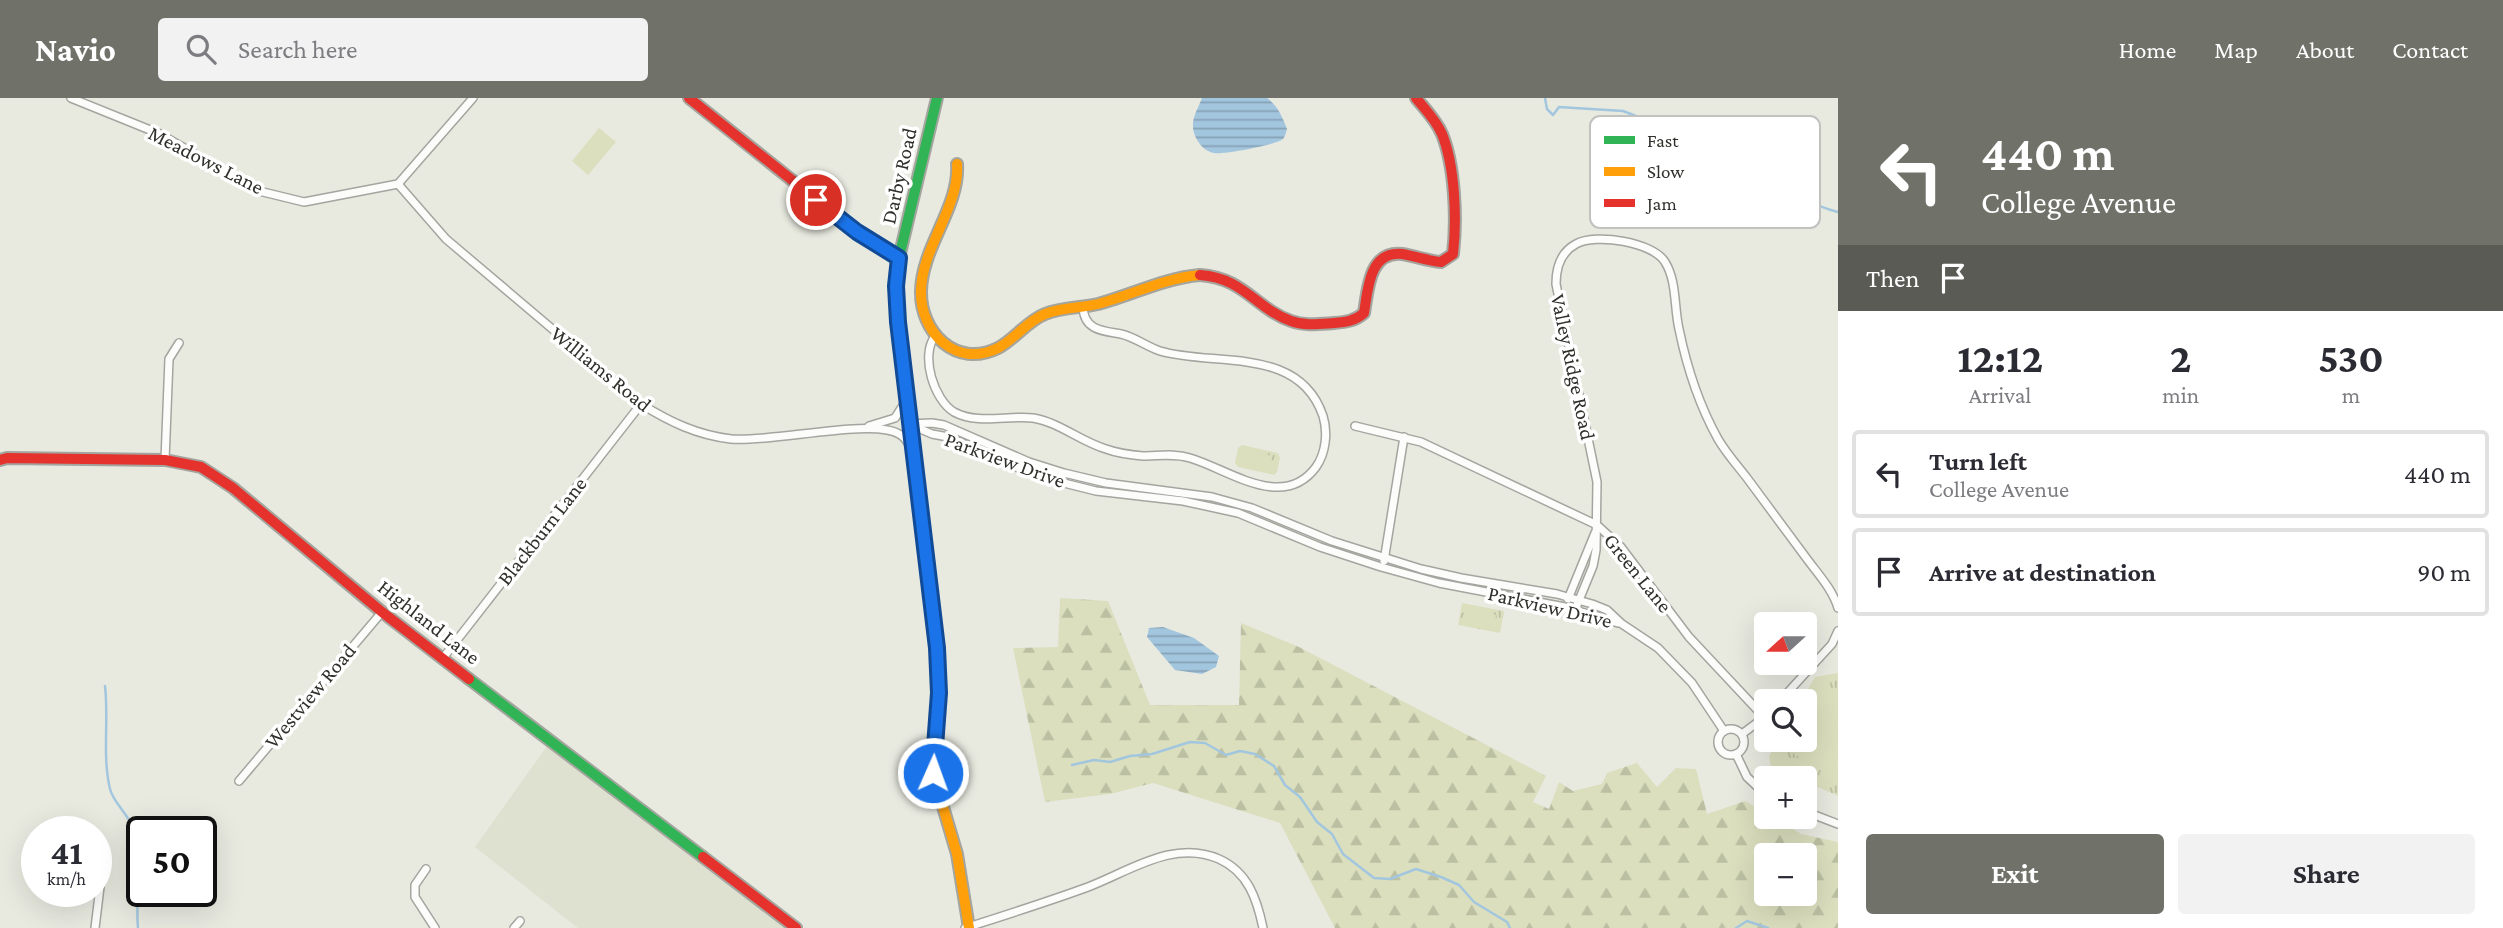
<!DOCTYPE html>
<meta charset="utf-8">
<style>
body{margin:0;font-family:"Crimson Pro",serif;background:#f2f2f3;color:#2b2b33;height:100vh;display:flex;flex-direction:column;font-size:26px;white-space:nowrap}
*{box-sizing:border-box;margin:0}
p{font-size:23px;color:#7c7c81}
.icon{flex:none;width:38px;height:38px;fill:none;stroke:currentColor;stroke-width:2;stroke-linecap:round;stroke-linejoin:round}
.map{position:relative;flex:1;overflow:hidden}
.side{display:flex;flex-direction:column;background:#fff;width:665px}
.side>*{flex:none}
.guide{background:#70726a;color:#fff;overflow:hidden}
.needle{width:46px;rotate:249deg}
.controls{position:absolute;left:1754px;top:514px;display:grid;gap:14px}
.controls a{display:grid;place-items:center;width:63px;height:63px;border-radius:7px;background:#fff;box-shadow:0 7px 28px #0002;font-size:35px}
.speed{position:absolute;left:21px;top:718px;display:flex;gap:14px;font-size:35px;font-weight:700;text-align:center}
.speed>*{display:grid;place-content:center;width:91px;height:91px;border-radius:50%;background:#fff;box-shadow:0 7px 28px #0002;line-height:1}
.speed small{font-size:18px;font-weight:400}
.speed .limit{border:4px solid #111;border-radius:10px;background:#fff;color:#111}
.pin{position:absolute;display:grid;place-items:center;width:60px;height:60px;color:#fff;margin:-30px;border:4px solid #fff;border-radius:50%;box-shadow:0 2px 7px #0007}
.me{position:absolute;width:77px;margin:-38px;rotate:2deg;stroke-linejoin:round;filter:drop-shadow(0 0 5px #0008)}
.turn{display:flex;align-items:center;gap:24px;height:147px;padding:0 28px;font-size:32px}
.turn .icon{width:91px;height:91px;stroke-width:2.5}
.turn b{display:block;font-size:49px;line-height:60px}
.then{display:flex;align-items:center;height:66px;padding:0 28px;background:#0003;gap:14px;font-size:26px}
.eta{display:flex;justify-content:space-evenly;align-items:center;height:119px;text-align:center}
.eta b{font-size:42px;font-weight:700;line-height:49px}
.action{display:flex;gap:14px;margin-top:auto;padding:14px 28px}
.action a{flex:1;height:80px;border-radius:7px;background:#70726a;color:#fff;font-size:28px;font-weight:700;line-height:80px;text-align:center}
.action a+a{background:#f2f2f3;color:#2b2b33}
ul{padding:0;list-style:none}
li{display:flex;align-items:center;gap:21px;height:88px;margin:0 14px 10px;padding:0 14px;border:4px solid #e1e1e2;border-radius:7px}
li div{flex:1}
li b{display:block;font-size:26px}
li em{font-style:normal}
header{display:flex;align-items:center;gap:42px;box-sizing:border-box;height:98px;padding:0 35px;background:#70726a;color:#fff}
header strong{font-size:33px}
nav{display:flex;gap:38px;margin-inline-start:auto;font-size:24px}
.search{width:490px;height:63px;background:#f2f2f3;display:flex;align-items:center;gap:18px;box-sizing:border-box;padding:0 24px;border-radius:7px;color:#7c7c81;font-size:26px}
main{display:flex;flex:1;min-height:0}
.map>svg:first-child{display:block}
.built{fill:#dee1d0}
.forest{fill:url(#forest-firs);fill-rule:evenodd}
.park{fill:url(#park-tufts)}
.garden{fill:#dbdfbe}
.water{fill:url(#water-rules)}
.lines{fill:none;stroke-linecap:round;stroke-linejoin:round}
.stream{stroke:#a3c6df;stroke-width:2.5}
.street-casing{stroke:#a4a59f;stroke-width:10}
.fast-casing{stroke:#a4a59f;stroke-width:14}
.slow-casing{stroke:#a4a59f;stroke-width:14}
.jam-casing{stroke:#a4a59f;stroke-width:14}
.street{stroke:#fcfcfa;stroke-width:7}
.fast{stroke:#30b455;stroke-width:10}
.slow{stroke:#ff9f0a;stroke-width:10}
.jam{stroke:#e5322d;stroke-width:10}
.route-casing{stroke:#114b97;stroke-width:18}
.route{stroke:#1a73e8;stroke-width:12}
.labels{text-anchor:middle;stroke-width:7;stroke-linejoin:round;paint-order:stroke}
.street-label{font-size:21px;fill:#30312b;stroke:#fff}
.key{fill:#fff;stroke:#c1c1bf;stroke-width:2}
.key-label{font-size:19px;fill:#30312b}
</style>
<header>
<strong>Navio</strong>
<div class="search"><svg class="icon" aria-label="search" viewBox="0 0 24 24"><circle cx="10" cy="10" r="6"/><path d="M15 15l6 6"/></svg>Search here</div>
<nav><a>Home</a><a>Map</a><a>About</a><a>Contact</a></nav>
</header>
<main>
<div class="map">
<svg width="1838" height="830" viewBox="0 0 1838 830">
<defs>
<pattern id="forest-firs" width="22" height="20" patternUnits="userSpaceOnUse" patternTransform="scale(1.75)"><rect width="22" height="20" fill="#dbdfbe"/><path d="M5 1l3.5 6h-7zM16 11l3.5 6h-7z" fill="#bcc0a3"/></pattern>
<pattern id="park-tufts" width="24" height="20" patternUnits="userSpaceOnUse" patternTransform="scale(1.75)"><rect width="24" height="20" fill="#dbdfbe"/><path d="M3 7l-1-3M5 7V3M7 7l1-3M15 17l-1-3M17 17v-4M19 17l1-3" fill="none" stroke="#bcc0a3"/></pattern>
<pattern id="water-rules" width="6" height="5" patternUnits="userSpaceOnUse" patternTransform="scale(1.75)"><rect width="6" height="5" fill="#a3c6df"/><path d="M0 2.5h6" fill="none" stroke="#85a1b5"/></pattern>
</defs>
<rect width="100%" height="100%" fill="#e8eae0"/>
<polygon class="built" points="547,648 788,830 578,830 475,749"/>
<path class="forest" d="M 1060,500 L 1108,503 L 1150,607 L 1239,607 L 1241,525 L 1299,549 L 1546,678 L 1533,704 L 1549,711 L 1559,684 L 1573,693 L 1602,686 L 1607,675 L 1637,665 L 1657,689 L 1676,670 L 1696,671 L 1707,716 L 1745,703 L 1766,715 L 1766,719 L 1773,719 L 1801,736 L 1838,744 L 1838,830 L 1335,830 L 1280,725 L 1153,685 L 1110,696 L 1045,704 L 1013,550 L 1058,549 ZM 1766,758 L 1804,758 L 1804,796 L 1766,796 Z"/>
<g class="park">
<polygon points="1242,347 1278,355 1280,360 1277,374 1274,377 1238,369 1235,365 1238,350"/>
<polygon points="1462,505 1504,513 1500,535 1458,527"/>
<polygon points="1838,575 1838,698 1804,683 1804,681 1798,681 1771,669 1769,658 1778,642 1804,642 1804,604 1800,604 1815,579"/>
</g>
<g class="garden">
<polygon points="599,30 616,44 588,77 572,63"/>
<polygon points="1245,352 1272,358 1269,371 1242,365"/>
<polygon points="1468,512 1496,517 1494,529 1466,524"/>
<polygon points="1812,591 1838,605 1838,681 1780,648 1783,642 1804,642 1804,604"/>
</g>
<g class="water">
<path d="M 1202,0 L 1267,0 C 1278,8 1282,18 1287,31 C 1286,34 1285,39 1283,41 C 1276,47 1222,57 1214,55 C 1202,53 1192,38 1193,26 C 1193,18 1199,8 1202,0 Z"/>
<polygon points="1163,529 1194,540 1219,558 1216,569 1202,576 1175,572 1147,539 1149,530"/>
</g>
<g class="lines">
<g class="stream">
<path d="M 1545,0 L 1547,11 L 1553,17 L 1559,9 L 1623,13 L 1675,33 L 1738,35 C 1747,51 1748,66 1758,81 L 1767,82 L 1782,77 C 1804,98 1807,106 1838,114"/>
<path d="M 105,588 C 109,622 102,657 110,691 C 113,704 127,715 132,728 C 144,757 135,798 138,830"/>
<polyline points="1072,667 1094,662 1110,664 1130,658 1152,656 1190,644 1205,645 1226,657 1240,653 1255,656 1274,668 1285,687 1300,699 1317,724 1332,736 1343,756 1374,780 1390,781 1416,771 1441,779 1459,787 1474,804 1507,824 1510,830"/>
<polyline points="1736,830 1747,823 1768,830"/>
</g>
<g class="street-casing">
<g id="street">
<polyline points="71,0 160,36 259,93 304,104 398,86 473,0"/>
<path d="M 398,86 L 446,141 L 641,306 C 670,324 697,337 731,341 C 770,345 872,320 899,336 C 904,338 907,343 910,348"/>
<path d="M 935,238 C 920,258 934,302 954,314 C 978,327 1008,317 1033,320 C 1059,324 1081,344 1106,351 C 1117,355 1131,357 1143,358 C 1158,358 1175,355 1190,360 C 1228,371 1283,414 1316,369 C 1326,355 1328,334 1323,318 C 1299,247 1214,269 1160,253 C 1147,249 1135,239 1121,236 C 1104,233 1084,233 1083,209"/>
<polyline points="908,326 932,325 944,327 1029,364 1064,375 1106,385 1212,399 1252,410 1332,443 1421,471 1461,480 1557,496 1592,506 1607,512 1622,526 1658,550 1692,585 1724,633"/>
<polyline points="911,327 932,336 948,339 1023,372 1052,382 1096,393 1183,403 1238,415 1320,449 1381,469 1439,485 1565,509 1618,525"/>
<polyline points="869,328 895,320 904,306"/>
<polyline points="1355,328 1421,344 1597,427 1621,449 1689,539 1764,619"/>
<polyline points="165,362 169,261 179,245"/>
<polyline points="1384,463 1404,339"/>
<polyline points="1568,501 1595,435"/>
<path d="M 1575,512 L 1593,468 L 1596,452 L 1597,384 L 1556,186 C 1556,169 1561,154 1576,146 C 1596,135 1653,144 1665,164 C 1677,183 1674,210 1679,231 C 1687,270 1699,307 1718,341 C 1726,355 1737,367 1747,380 C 1767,407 1787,434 1807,461 C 1818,476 1833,492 1838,510"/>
<polyline points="443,560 641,306"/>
<polyline points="1779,604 1832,546 1838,533"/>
<circle cx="1731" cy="644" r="13"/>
<polyline points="1742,636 1766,618"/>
<polyline points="1736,656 1747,679 1766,697"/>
<polyline points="239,683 382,514"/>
<polyline points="1804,713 1838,726"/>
<polyline points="426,771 415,787 415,799 435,830"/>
<polyline points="95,830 100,789"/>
<polyline points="514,830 520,823"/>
<path d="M 965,830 C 1006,817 1047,804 1088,789 C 1130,773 1174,741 1219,761 C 1248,774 1257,801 1263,830"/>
</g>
</g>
<g class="fast-casing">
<g id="fast">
<polyline points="907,310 896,188 897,168 937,0"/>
<polyline points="469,581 703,759"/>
</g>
</g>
<g class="slow-casing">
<g id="slow">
<path d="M 957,66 C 960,109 922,148 921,193 C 920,234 956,271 998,250 C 1015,241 1027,223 1045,216 C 1062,209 1081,210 1098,206 C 1132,197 1164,180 1200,177"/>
<polyline points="907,310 937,550 939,595 933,675 957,756 969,830"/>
</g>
</g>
<g class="jam-casing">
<g id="jam">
<polyline points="689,0 857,134 899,160"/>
<path d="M 1200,177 C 1244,180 1255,210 1291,223 C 1305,228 1319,226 1334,225 C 1346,224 1355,223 1364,215 C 1368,191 1369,153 1402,156 C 1415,158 1428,163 1441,164 L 1453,156 C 1457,121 1455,68 1442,36 C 1436,22 1425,11 1416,0"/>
<polyline points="0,362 7,360 165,362 201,369 233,390 382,514 469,581"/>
<polyline points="703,759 796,830"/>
</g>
</g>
<use href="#street" class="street"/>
<use href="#fast" class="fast"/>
<use href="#slow" class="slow"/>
<use href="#jam" class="jam"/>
</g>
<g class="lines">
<g class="route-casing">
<polyline id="route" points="816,102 857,134 899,160 896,188 898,224 937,550 939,595 933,675"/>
</g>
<use href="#route" class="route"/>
</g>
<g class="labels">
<g class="street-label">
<text transform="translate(206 62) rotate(27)" y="7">Meadows Lane</text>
<text transform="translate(899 78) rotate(-77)" y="7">Darby Road</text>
<text transform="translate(1573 269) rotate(78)" y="7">Valley Ridge Road</text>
<text transform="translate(601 271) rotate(39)" y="7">Williams Road</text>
<text transform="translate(1005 362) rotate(20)" y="7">Parkview Drive</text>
<text transform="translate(542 433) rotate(-52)" y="7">Blackburn Lane</text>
<text transform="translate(1638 475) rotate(51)" y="7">Green Lane</text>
<text transform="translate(1550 509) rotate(13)" y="7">Parkview Drive</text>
<text transform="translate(429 524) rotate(38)" y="7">Highland Lane</text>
<text transform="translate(310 598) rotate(-50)" y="7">Westview Road</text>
</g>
</g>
<rect x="1590" y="18" width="230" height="112" rx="10" class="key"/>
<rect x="1604" y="38" width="31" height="8" fill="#30b455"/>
<rect x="1604" y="69" width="31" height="9" fill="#ff9f0a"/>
<rect x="1604" y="101" width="31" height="8" fill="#e5322d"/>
<g class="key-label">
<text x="1647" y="49">Fast</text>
<text x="1647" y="80">Slow</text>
<text x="1647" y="112">Jam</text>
</g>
</svg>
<div class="controls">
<a><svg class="needle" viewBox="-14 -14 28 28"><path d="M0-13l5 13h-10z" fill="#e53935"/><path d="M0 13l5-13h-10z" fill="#7c7c81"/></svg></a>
<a><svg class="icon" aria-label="search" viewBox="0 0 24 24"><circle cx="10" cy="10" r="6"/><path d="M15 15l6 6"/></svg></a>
<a>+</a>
<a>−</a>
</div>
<div class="speed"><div>41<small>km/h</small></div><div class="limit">50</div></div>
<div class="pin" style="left:816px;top:102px;background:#d93025"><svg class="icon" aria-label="arrive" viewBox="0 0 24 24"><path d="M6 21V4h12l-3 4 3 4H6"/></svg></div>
<svg class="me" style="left:933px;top:675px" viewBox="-20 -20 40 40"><circle r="17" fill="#1a73e8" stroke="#fff" stroke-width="3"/><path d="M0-11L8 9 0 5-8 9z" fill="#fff"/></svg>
</div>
<section class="side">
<div class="guide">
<div class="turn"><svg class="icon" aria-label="left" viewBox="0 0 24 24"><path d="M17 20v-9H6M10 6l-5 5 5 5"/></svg><div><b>440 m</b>College Avenue</div></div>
<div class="then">Then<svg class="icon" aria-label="arrive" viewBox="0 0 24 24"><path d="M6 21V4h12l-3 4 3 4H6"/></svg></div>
</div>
<div class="eta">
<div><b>12:12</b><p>Arrival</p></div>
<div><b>2</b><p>min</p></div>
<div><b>530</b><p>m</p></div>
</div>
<ul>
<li><svg class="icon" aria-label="left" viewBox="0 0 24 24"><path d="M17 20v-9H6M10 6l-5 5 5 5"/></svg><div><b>Turn left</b><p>College Avenue</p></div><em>440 m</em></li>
<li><svg class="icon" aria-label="arrive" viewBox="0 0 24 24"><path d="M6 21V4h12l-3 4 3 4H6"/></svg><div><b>Arrive at destination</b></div><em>90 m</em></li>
</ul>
<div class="action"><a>Exit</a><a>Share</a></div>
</section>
</main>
